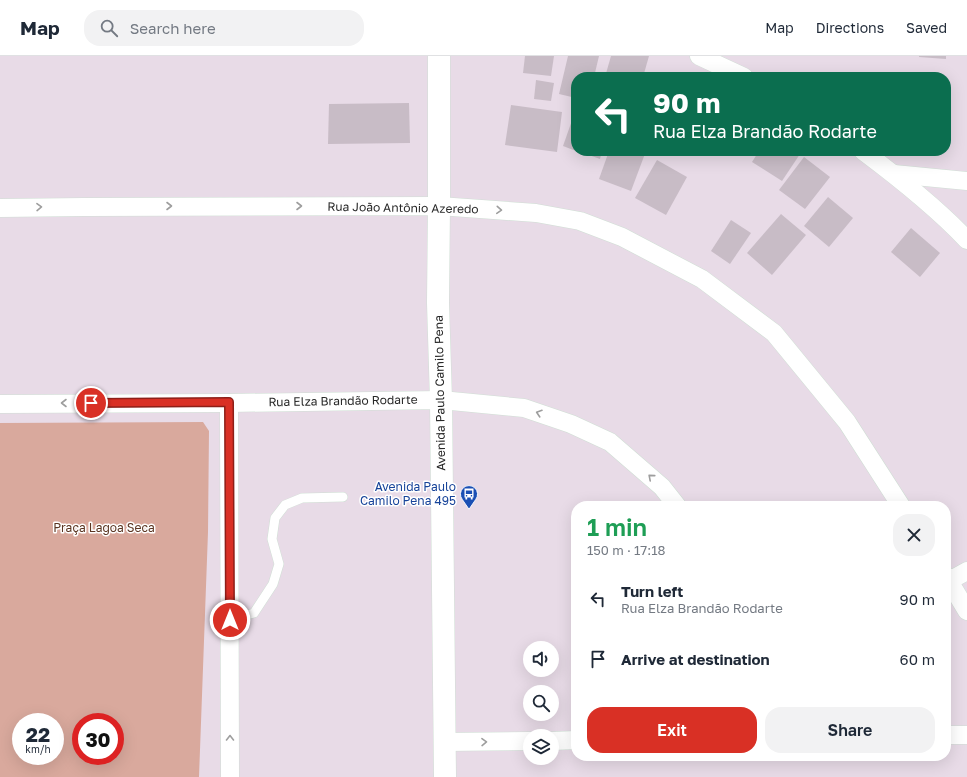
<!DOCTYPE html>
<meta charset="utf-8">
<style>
body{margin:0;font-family:"Golos Text",sans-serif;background:#f2f2f3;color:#1f2937;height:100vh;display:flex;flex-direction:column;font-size:15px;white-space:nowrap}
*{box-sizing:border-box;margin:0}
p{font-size:13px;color:#747a83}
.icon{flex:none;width:22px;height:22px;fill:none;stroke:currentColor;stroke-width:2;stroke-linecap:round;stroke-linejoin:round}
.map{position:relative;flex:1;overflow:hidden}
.details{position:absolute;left:571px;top:445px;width:380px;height:260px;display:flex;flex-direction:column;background:#fff;border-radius:16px;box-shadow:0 4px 16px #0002}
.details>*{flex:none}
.top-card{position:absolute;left:571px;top:16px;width:380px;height:84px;border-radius:16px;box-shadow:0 4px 16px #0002;background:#0b6e4f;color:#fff;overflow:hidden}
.tools{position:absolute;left:523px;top:585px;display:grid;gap:8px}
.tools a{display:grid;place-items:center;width:36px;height:36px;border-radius:50%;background:#fff;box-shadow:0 4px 16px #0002;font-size:20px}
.speed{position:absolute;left:12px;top:657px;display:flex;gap:8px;font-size:20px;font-weight:700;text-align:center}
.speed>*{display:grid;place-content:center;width:52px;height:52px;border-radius:50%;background:#fff;box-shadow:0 4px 16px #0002;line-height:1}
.speed small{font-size:10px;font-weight:400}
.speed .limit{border:6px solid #d22;background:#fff;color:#111}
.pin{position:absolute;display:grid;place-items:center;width:34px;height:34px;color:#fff;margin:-17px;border:2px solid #fff;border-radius:50%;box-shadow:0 1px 4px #0007}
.me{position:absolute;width:44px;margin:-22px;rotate:0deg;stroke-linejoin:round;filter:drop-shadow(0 0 3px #0008)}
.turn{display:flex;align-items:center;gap:14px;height:84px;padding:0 16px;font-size:18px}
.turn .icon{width:52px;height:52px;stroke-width:2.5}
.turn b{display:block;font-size:28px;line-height:34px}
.round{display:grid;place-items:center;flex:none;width:42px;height:42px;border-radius:16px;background:#f2f2f3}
.summary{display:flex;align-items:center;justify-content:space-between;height:68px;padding:0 16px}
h1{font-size:24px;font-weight:600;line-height:30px;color:#1e9e55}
.primary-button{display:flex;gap:8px;margin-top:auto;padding:8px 16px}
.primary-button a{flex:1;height:46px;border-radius:16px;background:#d93025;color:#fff;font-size:16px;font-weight:600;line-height:46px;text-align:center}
.primary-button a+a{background:#f2f2f3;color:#1f2937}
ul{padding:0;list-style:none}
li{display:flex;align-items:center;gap:12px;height:60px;padding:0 16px}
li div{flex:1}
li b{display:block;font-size:15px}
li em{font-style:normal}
header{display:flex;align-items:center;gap:24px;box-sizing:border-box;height:56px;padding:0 20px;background:#fff;border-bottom:1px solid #e0e1e3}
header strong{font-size:19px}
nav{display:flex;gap:22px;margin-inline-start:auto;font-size:14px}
.search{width:280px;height:36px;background:#f2f2f3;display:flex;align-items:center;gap:10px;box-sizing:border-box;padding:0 14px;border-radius:16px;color:#747a83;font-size:15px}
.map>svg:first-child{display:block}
.green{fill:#d9a99d;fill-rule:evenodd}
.building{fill:#c8bcc6}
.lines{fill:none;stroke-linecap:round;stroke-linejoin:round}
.service-casing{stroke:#d0dfd5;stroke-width:10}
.minor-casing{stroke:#d0dfd5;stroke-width:19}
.tertiary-casing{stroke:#d0dfd5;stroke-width:23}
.service{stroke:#fff;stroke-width:9}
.minor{stroke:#fff;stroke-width:18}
.tertiary{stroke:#fff;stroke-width:22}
.oneway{stroke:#9e9e9e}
.route-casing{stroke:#8d1f18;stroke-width:10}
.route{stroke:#d93025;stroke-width:7}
.labels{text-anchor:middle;stroke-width:3;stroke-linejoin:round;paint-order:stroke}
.street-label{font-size:12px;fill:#282828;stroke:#fff}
.transit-label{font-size:12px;fill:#164399;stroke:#fff;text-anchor:end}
.park-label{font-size:12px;fill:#5b3522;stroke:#fff}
</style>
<header>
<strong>Map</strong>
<div class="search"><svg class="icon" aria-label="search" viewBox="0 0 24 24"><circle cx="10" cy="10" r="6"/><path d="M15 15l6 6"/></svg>Search here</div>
<nav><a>Map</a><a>Directions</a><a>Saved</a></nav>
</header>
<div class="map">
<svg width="967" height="721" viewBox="0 0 967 721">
<rect width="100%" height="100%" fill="#e8dbe7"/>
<path class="green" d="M 203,366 L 209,375 L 208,476 L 199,721 L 0,721 L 0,367 ZM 21,666 L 55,666 L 55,700 L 21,700 ZM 81,666 L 115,666 L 115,700 L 81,700 Z"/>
<g class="building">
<polygon points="525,0 554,0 551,20 523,17"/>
<polygon points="568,0 599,0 594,21 576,21 576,42 559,38"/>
<polygon points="611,0 649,0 643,21 605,21"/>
<polygon points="919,0 946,0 946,3 919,1"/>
<polygon points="536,24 554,27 551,45 534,43"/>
<polygon points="409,47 410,87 328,88 329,48"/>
<polygon points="511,49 562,56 557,96 505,89"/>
<polygon points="576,53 576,95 563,90"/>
<polygon points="578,95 602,95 600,103"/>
<polygon points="609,95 646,95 631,135 599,123"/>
<polygon points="759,95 802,95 782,125 752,106"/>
<polygon points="804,101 830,121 805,153 779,134"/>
<polygon points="657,104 687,121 666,159 635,142"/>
<polygon points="828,141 853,162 829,191 804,170"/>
<polygon points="781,158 806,179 772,219 747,197"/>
<polygon points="731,164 751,177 730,208 711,195"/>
<polygon points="911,172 940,197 920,221 891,196"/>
</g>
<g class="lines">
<g class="service-casing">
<polyline id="service" points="229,564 254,557 273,528 279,508 272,483 275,462 285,449 302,442 343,441"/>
</g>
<g class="minor-casing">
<g id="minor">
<polyline points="699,0 744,21"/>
<path d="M 863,95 C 899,122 936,151 967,184"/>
<polyline points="894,118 967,125"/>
<polyline points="0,152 84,151 439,150 536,157 580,165 622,181 702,223 774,277 847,366 901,450"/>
<polyline points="229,347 230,721"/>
<polyline points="0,348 229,347 441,344 524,352 571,368 610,386 662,431 677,450"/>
<polyline points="946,520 967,555"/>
<polyline points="949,525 967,515"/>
<polyline points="946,679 967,679"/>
<polyline points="552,685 576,684"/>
<polyline points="445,686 530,685"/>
</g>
</g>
<g class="tertiary-casing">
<polyline id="tertiary" points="439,0 439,150 438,247 441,344 445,721"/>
</g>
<use href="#service" class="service"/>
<use href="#minor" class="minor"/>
<use href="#tertiary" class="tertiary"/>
</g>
<defs><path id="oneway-chevron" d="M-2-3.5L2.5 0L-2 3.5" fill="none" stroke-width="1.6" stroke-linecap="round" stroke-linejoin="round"/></defs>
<g class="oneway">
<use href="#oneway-chevron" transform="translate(169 150)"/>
<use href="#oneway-chevron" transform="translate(299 150)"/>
<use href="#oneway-chevron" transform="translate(39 151) rotate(-1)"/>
<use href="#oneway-chevron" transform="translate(499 154) rotate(4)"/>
<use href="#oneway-chevron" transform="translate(64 347) rotate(180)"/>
<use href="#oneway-chevron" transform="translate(539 357) rotate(-162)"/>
<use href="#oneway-chevron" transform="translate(651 421) rotate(-139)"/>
<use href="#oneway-chevron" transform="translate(230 682) rotate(-90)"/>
<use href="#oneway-chevron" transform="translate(484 686) rotate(-1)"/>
</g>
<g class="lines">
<g class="route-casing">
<polyline id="route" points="91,347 229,346 230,564"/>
</g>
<use href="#route" class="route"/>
</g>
<defs>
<g id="bus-pin" transform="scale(0.9)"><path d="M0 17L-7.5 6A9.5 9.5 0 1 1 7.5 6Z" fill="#1a4fb4" stroke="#fff"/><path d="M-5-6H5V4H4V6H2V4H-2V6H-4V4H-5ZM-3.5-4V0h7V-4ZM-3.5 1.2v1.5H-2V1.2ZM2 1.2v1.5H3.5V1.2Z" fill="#fff"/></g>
</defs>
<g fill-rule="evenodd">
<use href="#bus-pin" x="469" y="438"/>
</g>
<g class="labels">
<g class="street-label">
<text transform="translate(403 152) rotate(1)" y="4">Rua João Antônio Azeredo</text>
<text transform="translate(440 337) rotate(-91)" y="4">Avenida Paulo Camilo Pena</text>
<text transform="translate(343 345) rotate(-1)" y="4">Rua Elza Brandão Rodarte</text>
</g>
<g class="transit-label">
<text x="456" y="435">Avenida Paulo<tspan x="456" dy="14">Camilo Pena 495</tspan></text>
</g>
<g class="park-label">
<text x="104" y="476">Praça Lagoa Seca</text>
</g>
</g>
</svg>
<div class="tools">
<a><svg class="icon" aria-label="sound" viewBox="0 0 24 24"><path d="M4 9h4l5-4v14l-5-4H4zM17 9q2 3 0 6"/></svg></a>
<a><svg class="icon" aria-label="search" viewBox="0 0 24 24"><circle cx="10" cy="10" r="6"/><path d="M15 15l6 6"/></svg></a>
<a><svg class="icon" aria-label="layers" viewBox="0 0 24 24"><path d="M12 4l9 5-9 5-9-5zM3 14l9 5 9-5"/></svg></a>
</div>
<div class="speed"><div>22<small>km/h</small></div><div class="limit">30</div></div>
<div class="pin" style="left:91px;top:347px;background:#d93025"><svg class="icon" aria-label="arrive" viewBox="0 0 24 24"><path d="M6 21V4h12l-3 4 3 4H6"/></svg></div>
<svg class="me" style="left:230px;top:564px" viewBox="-20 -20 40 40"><circle r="17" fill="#d93025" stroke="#fff" stroke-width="3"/><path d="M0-11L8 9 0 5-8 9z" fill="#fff"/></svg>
<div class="top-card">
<div class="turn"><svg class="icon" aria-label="left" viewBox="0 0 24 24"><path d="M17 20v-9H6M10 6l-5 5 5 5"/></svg><div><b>90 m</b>Rua Elza Brandão Rodarte</div></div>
</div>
<section class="details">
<div class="summary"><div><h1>1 min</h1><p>150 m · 17:18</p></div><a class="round"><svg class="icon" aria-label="close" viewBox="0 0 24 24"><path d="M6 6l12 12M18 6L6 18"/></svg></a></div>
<ul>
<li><svg class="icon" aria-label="left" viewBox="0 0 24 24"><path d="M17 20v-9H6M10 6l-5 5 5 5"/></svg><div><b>Turn left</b><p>Rua Elza Brandão Rodarte</p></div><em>90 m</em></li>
<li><svg class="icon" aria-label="arrive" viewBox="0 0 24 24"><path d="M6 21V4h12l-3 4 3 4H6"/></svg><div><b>Arrive at destination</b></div><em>60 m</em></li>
</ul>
<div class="primary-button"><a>Exit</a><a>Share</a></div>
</section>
</div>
